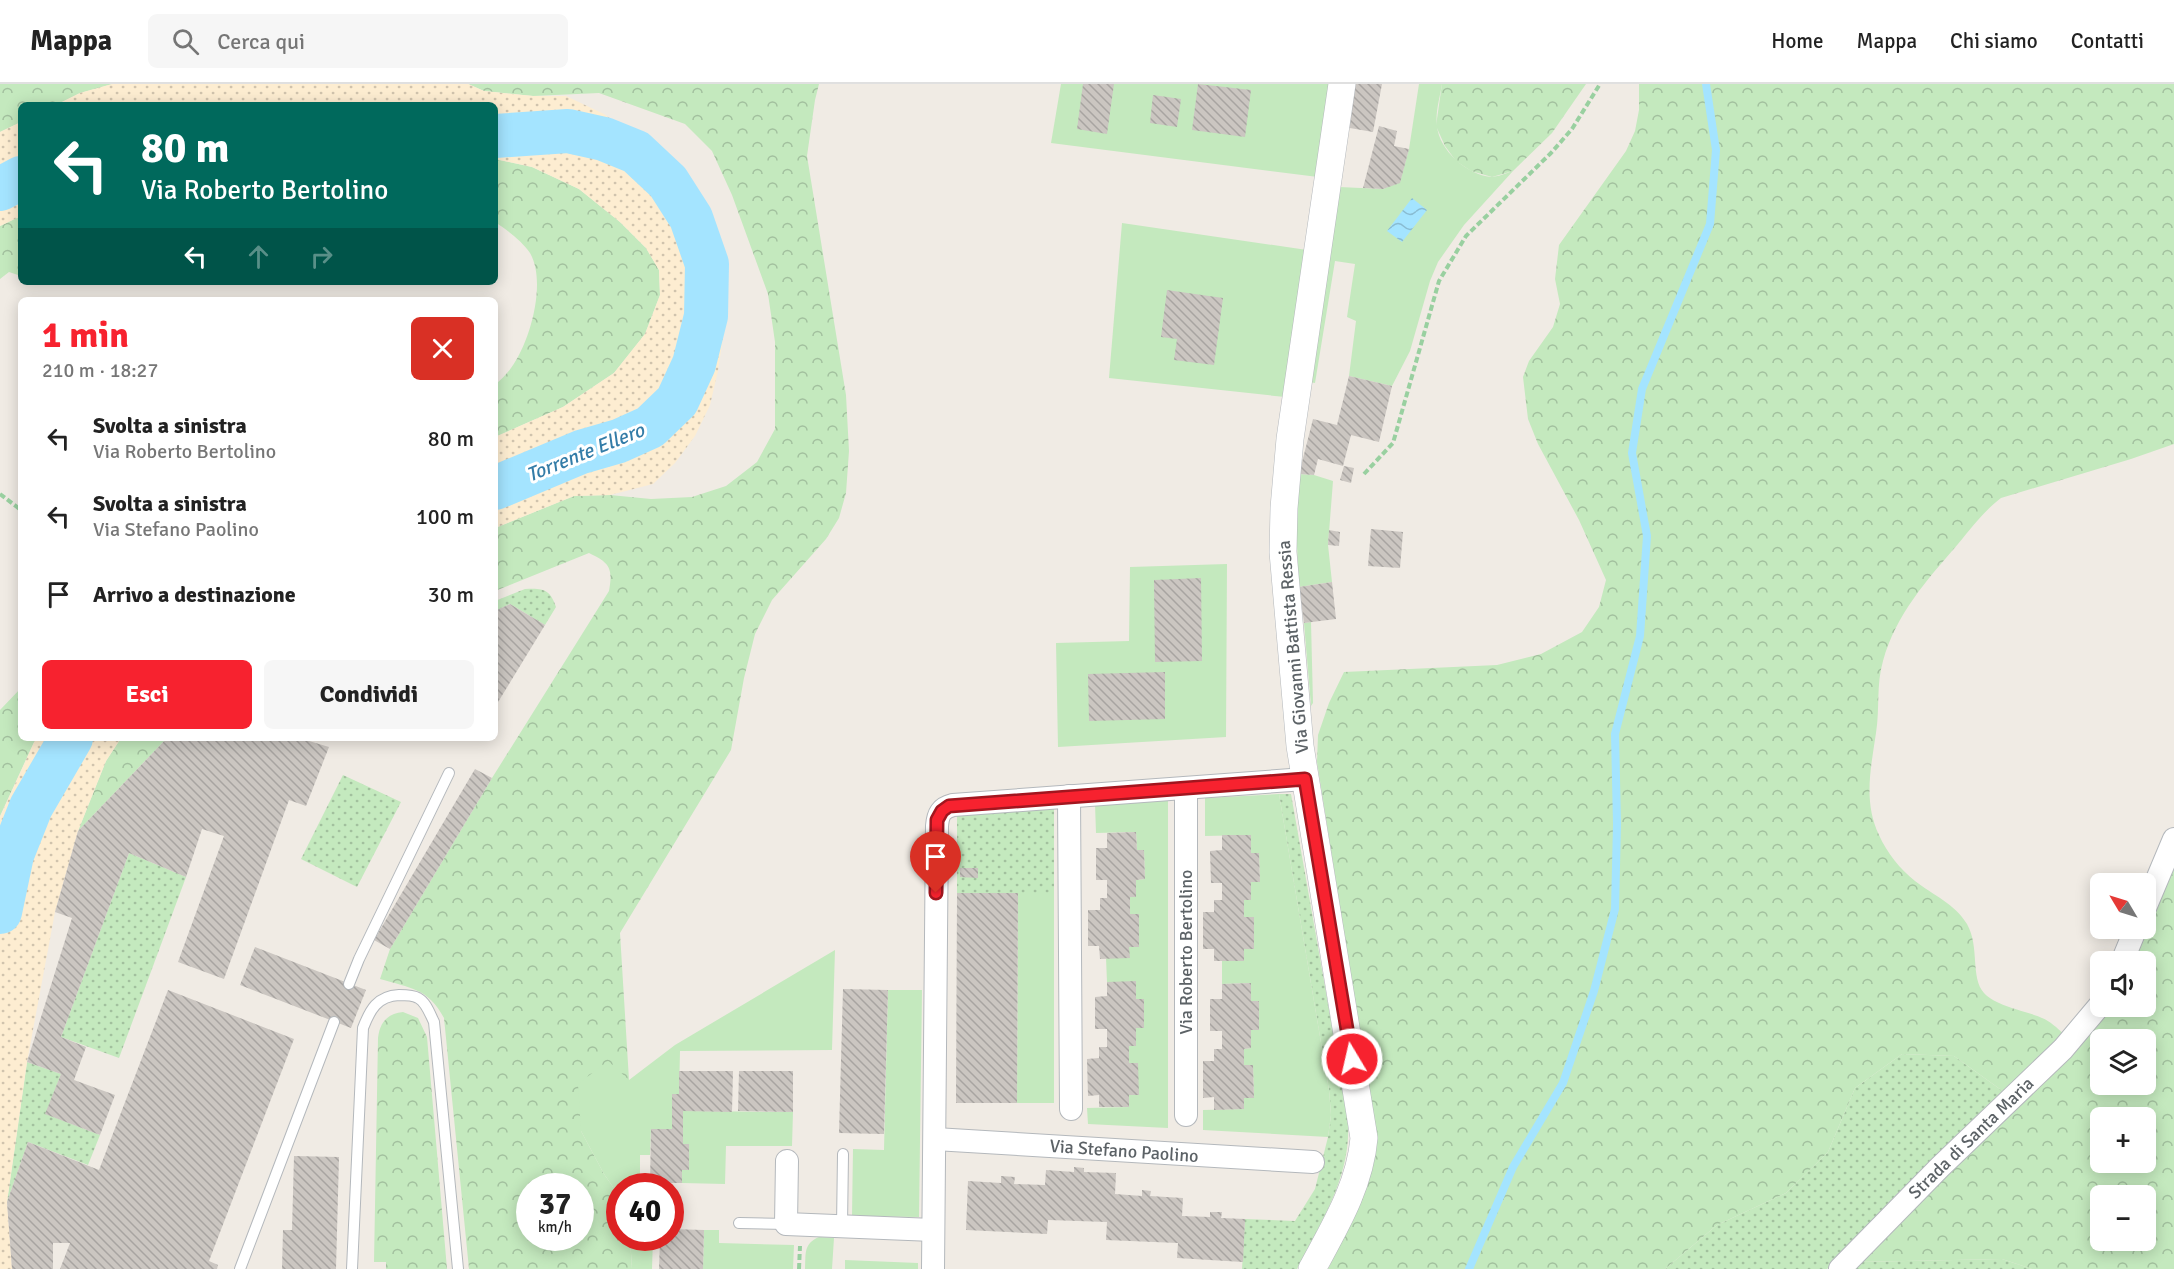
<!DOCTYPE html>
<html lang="it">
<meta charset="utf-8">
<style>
body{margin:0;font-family:Signika,sans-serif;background:#f6f6f6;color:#222;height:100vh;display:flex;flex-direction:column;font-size:22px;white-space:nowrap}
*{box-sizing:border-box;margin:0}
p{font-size:20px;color:#767676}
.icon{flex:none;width:33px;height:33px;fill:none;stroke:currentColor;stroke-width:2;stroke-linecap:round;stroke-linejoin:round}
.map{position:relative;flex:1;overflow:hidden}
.drawer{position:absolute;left:18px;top:213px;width:480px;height:444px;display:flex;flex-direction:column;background:#fff;border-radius:9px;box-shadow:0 3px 15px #0003}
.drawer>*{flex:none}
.guide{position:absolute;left:18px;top:18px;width:480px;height:183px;border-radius:9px;box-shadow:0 3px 15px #0003;background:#00695c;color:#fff;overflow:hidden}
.needle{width:39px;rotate:308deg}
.fabs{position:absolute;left:2090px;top:789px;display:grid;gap:12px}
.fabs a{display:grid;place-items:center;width:66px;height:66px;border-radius:9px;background:#fff;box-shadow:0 3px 15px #0003;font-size:30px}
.speed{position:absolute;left:516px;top:1089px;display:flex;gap:12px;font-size:30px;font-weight:700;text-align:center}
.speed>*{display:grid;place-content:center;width:78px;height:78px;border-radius:50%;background:#fff;box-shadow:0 3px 15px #0003;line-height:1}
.speed small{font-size:15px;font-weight:400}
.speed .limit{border:9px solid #d22;background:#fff;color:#111}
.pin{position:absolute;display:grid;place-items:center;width:51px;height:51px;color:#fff;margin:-62px -26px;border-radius:50% 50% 50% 0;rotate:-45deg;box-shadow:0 0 6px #0007}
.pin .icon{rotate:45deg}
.me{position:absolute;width:66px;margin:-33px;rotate:351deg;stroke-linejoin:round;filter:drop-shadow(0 0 4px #0008)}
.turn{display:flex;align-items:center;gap:21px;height:126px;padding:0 24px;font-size:27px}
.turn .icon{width:78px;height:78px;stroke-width:2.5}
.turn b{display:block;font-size:42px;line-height:51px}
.lanes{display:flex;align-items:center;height:57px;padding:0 24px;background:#0003;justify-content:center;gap:30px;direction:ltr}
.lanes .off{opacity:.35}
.round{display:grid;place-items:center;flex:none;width:63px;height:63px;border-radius:9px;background:#f6f6f6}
.overview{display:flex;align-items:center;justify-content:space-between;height:102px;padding:0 24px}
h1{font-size:36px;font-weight:700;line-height:45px;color:#f7222f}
.action{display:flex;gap:12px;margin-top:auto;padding:12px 24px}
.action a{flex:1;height:69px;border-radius:9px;background:#f7222f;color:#fff;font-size:24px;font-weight:700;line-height:69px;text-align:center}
.action a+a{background:#f6f6f6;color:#222}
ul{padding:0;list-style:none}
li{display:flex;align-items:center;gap:18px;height:78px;padding:0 24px}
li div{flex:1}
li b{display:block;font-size:22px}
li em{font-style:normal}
header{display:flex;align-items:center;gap:36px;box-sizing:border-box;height:84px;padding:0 30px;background:#fff;border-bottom:2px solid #e0e0e0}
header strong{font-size:28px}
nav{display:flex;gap:33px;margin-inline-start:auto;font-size:21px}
.search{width:420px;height:54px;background:#f6f6f6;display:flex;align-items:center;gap:15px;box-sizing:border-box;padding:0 21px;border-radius:9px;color:#767676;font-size:22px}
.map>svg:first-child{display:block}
.grass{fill:url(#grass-dots)}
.forest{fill:url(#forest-crowns);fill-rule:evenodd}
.sand{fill:url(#sand-dots)}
.green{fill:#c4e9be}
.water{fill:url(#water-waves)}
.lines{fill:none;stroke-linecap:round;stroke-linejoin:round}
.stream{stroke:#a4e4ff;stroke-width:8}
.river{stroke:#a4e4ff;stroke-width:44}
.building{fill:url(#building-back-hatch)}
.service-casing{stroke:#b4b8bc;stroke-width:12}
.minor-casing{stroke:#b4b8bc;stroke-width:24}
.tertiary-casing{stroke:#b4b8bc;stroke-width:28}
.path{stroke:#99d0a0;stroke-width:4;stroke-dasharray:6 3;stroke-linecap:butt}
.service{stroke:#fff;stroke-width:10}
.minor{stroke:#fff;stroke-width:22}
.tertiary{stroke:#fff;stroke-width:27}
.route-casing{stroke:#a1161f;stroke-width:15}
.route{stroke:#f7222f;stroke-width:10}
.labels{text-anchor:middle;stroke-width:6;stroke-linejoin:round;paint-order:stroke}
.street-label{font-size:18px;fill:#5c6266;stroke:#fff}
.water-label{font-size:20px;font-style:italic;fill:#337ca7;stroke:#fff}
</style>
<header>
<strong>Mappa</strong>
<div class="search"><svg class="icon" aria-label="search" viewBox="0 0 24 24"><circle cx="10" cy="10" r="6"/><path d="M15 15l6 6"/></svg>Cerca qui</div>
<nav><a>Home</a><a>Mappa</a><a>Chi siamo</a><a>Contatti</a></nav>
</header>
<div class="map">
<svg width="2174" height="1185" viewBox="0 0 2174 1185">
<defs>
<pattern id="grass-dots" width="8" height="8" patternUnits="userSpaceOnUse" patternTransform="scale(1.5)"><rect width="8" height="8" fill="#c4e9be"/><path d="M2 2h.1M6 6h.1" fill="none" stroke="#a2c09e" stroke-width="1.8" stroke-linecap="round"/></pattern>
<pattern id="forest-crowns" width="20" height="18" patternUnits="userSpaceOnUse" patternTransform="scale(1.5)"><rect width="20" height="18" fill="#c4e9be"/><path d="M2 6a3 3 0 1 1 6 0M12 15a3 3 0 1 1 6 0" fill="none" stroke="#a2c09e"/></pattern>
<pattern id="sand-dots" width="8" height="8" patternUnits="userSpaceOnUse" patternTransform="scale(1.5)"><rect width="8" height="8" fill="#fdedd1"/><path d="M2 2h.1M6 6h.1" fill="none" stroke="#d0c3ad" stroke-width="1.8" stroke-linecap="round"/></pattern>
<pattern id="water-waves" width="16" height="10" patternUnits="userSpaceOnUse" patternTransform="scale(1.5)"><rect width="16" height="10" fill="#a4e4ff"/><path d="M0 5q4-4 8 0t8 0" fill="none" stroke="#89bcd2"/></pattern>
<pattern id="building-back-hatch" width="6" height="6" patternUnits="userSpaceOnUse" patternTransform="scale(1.5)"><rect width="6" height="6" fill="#cbc6c1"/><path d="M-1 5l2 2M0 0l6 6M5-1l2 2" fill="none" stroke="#a8a4a1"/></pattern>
</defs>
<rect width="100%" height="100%" fill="#f0ebe4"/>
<g class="grass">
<path d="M 525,505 C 543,504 550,505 556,523 L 545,541 L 510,520 L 495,527 L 495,517 Z"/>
<polygon points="343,691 401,718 357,803 301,775"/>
<path d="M 1279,710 L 1291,710 L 1347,1027 C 1355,1087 1323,1134 1297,1185 L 1242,1185 L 1245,1135 L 1295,1137 L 1315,1105 L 1328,1053 L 1331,1031 L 1329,1006 Z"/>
<polygon points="1054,724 1054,809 957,809 957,731"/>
<polygon points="129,769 186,793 119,974 61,953"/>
<polygon points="1902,970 1954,972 2004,1008 1894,1113 1827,1185 1665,1185 1717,1141 1786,1109 1828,1068 1855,1004"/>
<polygon points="27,978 61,990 46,1030 100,1051 88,1081 28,1058 7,1118"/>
<polygon points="2002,1175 2032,1185 1850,1185 1857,1178"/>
</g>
<g class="forest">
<polygon points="0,0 113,0 80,9 56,21 21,21 21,38 0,48"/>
<path d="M 468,0 L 819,0 L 815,16 L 807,72 L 846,311 L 849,367 L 846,409 L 839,434 L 826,455 L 772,516 L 755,550 L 744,594 L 731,666 L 620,849 L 629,996 L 581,1047 L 604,1090 L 613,1103 L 628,1101 L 628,1102 L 620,1102 L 620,1154 L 630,1154 L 632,1185 L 469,1185 L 444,934 C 428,904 410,904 380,895 L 390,865 L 492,694 L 609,507 C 613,484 610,479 589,469 L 495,507 L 495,444 L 574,412 L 610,411 L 651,415 L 692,413 L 726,402 L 757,378 L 775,345 L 775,258 L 768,210 L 732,111 L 712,67 L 685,40 L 599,9 L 533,12 L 484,7 ZM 530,1102 L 580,1102 L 580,1154 L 530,1154 Z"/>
<polygon points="1442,0 1586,0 1552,49 1513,87 1492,93 1471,87 1456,77 1445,62 1436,42"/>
<path d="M 1639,0 L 2174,0 L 2174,360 L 2131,375 L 2001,414 C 1982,429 1973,442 1958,460 C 1927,496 1896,530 1883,577 C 1876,601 1880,625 1876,649 C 1871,683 1863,718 1879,751 C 1887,769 1900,785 1915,797 C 1933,811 1955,820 1967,840 C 1980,863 1970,893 1984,909 C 1995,922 2027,927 2042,934 C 2050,937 2057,944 2064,950 L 2004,1008 L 1954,972 L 1902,970 L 1855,1004 L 1828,1068 L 1786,1109 L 1717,1141 L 1665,1185 L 1328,1185 C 1349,1142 1376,1100 1376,1051 L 1317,678 L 1318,651 L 1329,619 L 1344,588 L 1497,581 L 1541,570 L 1582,548 L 1599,523 L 1606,496 L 1579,436 L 1538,360 L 1528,335 L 1523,293 L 1529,277 L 1553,243 L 1560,220 L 1555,195 L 1559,161 L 1626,67 L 1635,47 L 1639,26 Z"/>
<path d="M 495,75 L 532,83 L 579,105 L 620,138 L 646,164 L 659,186 L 660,211 L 645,250 L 614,289 L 563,323 L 495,353 L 495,301 C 500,296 507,290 511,284 C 530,259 547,198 530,169 C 522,157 507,146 495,138 Z"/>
<polygon points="21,132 21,192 9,188 0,195 0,142"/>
<polygon points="21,604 21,654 36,654 0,732 0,626"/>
<polygon points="121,654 167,654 78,747 106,677"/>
<path d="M 2174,782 L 2174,1185 L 2032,1185 L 2002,1175 L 1857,1178 L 2079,963 L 2096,944 L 2109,923 L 2145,922 L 2145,878 L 2134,877 ZM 2100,956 L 2145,956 L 2145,1000 L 2100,1000 ZM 2100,1034 L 2145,1034 L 2145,1078 L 2100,1078 ZM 2100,1112 L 2145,1112 L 2145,1156 L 2100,1156 Z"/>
<path d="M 403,928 L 418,934 L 427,953 L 447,1185 L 386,1185 L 386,1178 L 374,1178 L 378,954 C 380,938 387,930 403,928 Z"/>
</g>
<g class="sand">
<polygon points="112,0 468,0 484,7 533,12 566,12 604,30 668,76 689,100 705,135 720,189 724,218 723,253 718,287 710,321 695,352 675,379 653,400 610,411 574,412 495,444 495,353 563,323 614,289 645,250 660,211 659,186 646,164 620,138 579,105 532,83 495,75 495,21 56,21 80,9"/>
<polygon points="21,38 21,132 0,142 0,48"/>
<polygon points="36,654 121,654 106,677 78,747 55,828 27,978 7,1118 12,1185 0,1185 0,733"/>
</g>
<g class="green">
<polygon points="1061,0 1331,0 1318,93 1051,59"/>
<path d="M 1419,0 L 1442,0 C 1440,13 1435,29 1437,42 C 1439,66 1467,91 1491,93 C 1497,93 1507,89 1513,87 L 1464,141 L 1438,178 L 1430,197 L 1410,267 L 1392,302 L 1349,292 L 1356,237 L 1347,233 L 1355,180 L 1335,177 L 1315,299 L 1309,298 L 1339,103 L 1383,105 L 1400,98 L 1409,65 Z"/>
<polygon points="1122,139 1307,166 1285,313 1109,294"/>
<polygon points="1299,390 1314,391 1333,397 1328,461 1332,498 1299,503 1296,442"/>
<polygon points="1227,480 1226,653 1058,663 1056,559 1129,557 1130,483"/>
<polygon points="1311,538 1313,619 1311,622 1304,539"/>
<polygon points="1279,710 1329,1006 1331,1031 1328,1053 1203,1046 1203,1026 1244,1025 1244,1014 1254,1013 1253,982 1244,981 1244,965 1251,964 1251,946 1259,946 1259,917 1251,917 1251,899 1222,900 1222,877 1244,877 1244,865 1254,865 1254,833 1244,833 1244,816 1251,816 1251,798 1260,798 1259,769 1251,769 1251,751 1205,752 1205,714"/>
<polygon points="1168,716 1168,1044 1088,1040 1087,1024 1129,1023 1129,1011 1138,1011 1138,979 1129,979 1129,962 1136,962 1136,944 1144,944 1144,915 1136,915 1136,898 1107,898 1106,874 1129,874 1129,863 1139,862 1139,831 1130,830 1130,813 1136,813 1136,796 1145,795 1144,767 1137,766 1136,748 1096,749 1095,720"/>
<polygon points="1018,809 1054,809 1054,1019 1017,1019"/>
<polygon points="835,866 832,966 680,967 679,1010 672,1045 651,1045 650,1071 640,1071 640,1101 613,1103 604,1090 581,1047 578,1000 608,977 629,996 675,961"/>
<polygon points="888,906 922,906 919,1133 852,1132 853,1065 884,1066"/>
<polygon points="683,1027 793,1028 792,1062 726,1062 725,1100 682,1099 682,1086 689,1086 683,1060"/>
<polygon points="704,1146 719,1146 719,1159 794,1161 793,1185 703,1185"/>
<path d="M 819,1153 L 834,1154 L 832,1185 L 805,1185 C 806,1170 803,1160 819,1153 Z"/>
<polygon points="630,1154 653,1154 652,1185 632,1185"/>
<polygon points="845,1176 918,1179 918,1185 845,1185"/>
</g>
<polygon class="water" points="1412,114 1427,126 1402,158 1387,147"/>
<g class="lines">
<polyline class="stream" points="1469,1185 1513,1083 1563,999 1594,907 1615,825 1617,740 1615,650 1640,552 1647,452 1632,369 1642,305 1710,140 1716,66 1706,0"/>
<g class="river">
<polyline points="495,52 568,47 604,55 636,68 668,98 691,134 707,180 706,232 694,280 677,317 650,343 619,357 581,368 495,404"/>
<polyline points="0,105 21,94"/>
<polyline points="0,828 12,771 31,723 71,654"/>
</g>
</g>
<g class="building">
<polygon points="1083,0 1114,0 1107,50 1077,45"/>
<polygon points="1198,0 1251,6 1245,53 1192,46"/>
<polygon points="1352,0 1382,0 1373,48 1344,43"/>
<polygon points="1153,11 1181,15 1177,43 1150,39"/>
<polygon points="1379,42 1397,47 1394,62 1409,65 1400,99 1383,105 1363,104"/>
<polygon points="1167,206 1223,214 1214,281 1174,276 1177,255 1161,253"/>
<polygon points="1349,292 1392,302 1379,358 1351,351 1343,382 1318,375 1314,391 1299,390 1313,335 1337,341"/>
<polygon points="1344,382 1354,384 1351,399 1340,396"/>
<polygon points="1371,445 1403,448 1400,484 1368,482"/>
<polygon points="1329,446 1340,448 1339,462 1328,461"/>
<polygon points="1201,494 1202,577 1155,578 1154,496"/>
<polygon points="1332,498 1336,535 1304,539 1299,503"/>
<polygon points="510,520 545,541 495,623 495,527"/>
<polygon points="1165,588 1165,635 1089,637 1088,590"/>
<polygon points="167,654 299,654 329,663 306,722 289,716 224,895 178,878 224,752 202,745 186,793 129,769 61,953 86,963 74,996 115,1011 100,1051 45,1030 61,990 27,978 72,834 55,828 78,747"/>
<polygon points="475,685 492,694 390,865 374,856"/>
<polygon points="1136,748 1137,766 1144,766 1145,795 1136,796 1136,813 1130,813 1130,830 1139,830 1139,863 1129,863 1130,874 1100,875 1099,862 1088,862 1088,826 1100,826 1100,814 1107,814 1107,796 1096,796 1096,764 1107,764 1107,749"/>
<polygon points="1222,751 1251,751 1251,769 1259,769 1260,798 1251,798 1251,816 1244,816 1244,833 1254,833 1254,865 1244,865 1244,877 1214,877 1214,865 1203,865 1203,828 1214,828 1214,816 1222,816 1222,799 1211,799 1210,767 1222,766"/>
<polygon points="960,784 978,784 978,794 960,793"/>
<polygon points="957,809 1018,809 1017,1019 956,1019"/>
<polygon points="255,863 366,906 351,944 240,901"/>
<polygon points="1136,897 1136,915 1144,915 1144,944 1136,944 1136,962 1129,962 1129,979 1138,979 1139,1011 1129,1011 1129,1023 1099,1023 1099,1011 1088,1012 1087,975 1099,974 1099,963 1107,963 1107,945 1095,945 1095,913 1107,912 1107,898"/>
<polygon points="1251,899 1251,917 1259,917 1259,946 1251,946 1251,964 1244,965 1244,981 1253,981 1254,1014 1244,1014 1244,1025 1214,1026 1214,1013 1203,1014 1203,977 1214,977 1214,965 1222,965 1222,947 1210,947 1210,915 1222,915 1222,900"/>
<polygon points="843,905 888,906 884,1050 839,1049"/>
<polygon points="168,906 294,955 209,1177 218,1181 217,1185 60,1185 70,1159 53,1159 53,1185 12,1185 7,1118 28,1058 99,1086"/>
<polygon points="679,987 733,987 732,1028 683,1027 683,1060 689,1060 689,1086 682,1086 682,1099 650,1099 651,1045 672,1045 672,1010 679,1010"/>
<polygon points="739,987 793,987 793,1028 738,1027"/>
<polygon points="294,1072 339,1073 336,1185 282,1185 283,1146 292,1146"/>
<polygon points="1074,1083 1084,1084 1084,1088 1116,1089 1115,1110 1142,1112 1142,1106 1151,1107 1150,1112 1183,1114 1182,1132 1210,1133 1210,1128 1222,1128 1221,1134 1245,1135 1243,1178 1177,1174 1178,1159 1106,1156 1107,1138 1048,1136 1047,1150 966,1146 968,1097 1001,1099 1001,1092 1015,1093 1014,1100 1045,1101 1046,1086 1074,1088"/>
<polygon points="670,1145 704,1146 703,1185 659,1185 660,1154 670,1154"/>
</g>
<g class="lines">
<g class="service-casing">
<g id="service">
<polyline points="349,900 359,875 449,689"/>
<polyline points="739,1139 786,1140"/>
<polyline points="842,1142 843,1070"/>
<polyline points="240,1185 334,938"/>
<path d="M 352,1185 L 363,944 C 370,926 377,912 399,911 C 404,911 413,911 418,914 C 426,918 430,930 434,938 L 458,1185"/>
</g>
</g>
<g class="minor-casing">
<g id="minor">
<polyline points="1069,712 1071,1025"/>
<polyline points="2145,824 2174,755"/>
<polyline points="2122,878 2136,844"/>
<polyline points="1186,1031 1186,704"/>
<polyline points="935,1055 1313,1078"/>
<polyline points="787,1077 786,1140 933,1146"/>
<path d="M 933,1185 L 937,742 C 938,730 941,724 953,721 L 1305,695"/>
<polyline points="1840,1185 1940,1083 2063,965 2100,921"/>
</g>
</g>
<g class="tertiary-casing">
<path id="tertiary" d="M 1312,1185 C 1334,1144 1360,1102 1364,1054 L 1300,662 L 1283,468 L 1284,424 L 1290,355 L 1342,0"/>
</g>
<g class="path">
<polyline points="1364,390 1393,359 1439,197 1466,152 1551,69 1572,45 1600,0"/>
<polyline points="0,410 21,426"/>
<polyline points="799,1185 800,1162"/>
</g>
<use href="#service" class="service"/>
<use href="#minor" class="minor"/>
<use href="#tertiary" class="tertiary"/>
</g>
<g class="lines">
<g class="route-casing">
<polyline id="route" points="936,809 937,736 942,727 949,722 1305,695 1352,975"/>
</g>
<use href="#route" class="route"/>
</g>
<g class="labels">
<g class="street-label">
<text transform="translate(1293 563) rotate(-95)" y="6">Via Giovanni Battista Ressia</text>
<text transform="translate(1186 868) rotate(-90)" y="6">Via Roberto Bertolino</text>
<text transform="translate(1971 1054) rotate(-44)" y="6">Strada di Santa Maria</text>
<text transform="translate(1124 1067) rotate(4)" y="6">Via Stefano Paolino</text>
</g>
<g class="water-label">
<text transform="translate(585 368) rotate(-22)" y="7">Torrente Ellero</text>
</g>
</g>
</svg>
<div class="fabs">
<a><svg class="needle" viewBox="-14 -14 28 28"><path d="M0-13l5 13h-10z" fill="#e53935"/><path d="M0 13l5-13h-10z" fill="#767676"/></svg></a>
<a><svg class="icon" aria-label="sound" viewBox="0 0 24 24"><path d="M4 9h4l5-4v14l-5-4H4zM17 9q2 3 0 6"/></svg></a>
<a><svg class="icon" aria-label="layers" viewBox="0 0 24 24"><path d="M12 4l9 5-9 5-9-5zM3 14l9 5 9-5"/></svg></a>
<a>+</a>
<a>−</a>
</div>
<div class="speed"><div>37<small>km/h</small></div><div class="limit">40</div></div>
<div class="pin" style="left:936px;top:809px;background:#d93025"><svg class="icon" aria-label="arrive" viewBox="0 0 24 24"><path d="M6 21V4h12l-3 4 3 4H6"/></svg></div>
<svg class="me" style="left:1352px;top:975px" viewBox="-20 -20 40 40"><circle r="17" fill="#f7222f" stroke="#fff" stroke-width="3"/><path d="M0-11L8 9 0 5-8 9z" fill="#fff"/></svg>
<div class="guide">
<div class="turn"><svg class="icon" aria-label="left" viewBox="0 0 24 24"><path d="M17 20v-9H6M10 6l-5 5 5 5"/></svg><div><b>80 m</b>Via Roberto Bertolino</div></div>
<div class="lanes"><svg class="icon" aria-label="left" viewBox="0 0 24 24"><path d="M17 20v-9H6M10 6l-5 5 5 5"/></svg><svg class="icon off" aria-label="ahead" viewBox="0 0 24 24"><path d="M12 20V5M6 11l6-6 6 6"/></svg><svg class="icon off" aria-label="right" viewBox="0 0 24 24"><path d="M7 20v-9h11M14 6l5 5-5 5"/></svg></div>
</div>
<section class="drawer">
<div class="overview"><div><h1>1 min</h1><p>210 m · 18:27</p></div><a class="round" style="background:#d93025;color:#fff"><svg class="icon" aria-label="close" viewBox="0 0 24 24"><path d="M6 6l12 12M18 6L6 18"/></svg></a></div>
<ul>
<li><svg class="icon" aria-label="left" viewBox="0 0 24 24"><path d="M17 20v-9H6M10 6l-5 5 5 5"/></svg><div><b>Svolta a sinistra</b><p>Via Roberto Bertolino</p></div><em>80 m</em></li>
<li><svg class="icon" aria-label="left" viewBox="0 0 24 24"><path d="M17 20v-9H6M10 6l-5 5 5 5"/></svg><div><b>Svolta a sinistra</b><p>Via Stefano Paolino</p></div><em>100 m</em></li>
<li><svg class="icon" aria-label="arrive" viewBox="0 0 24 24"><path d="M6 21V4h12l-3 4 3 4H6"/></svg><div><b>Arrivo a destinazione</b></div><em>30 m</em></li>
</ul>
<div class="action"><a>Esci</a><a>Condividi</a></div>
</section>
</div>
